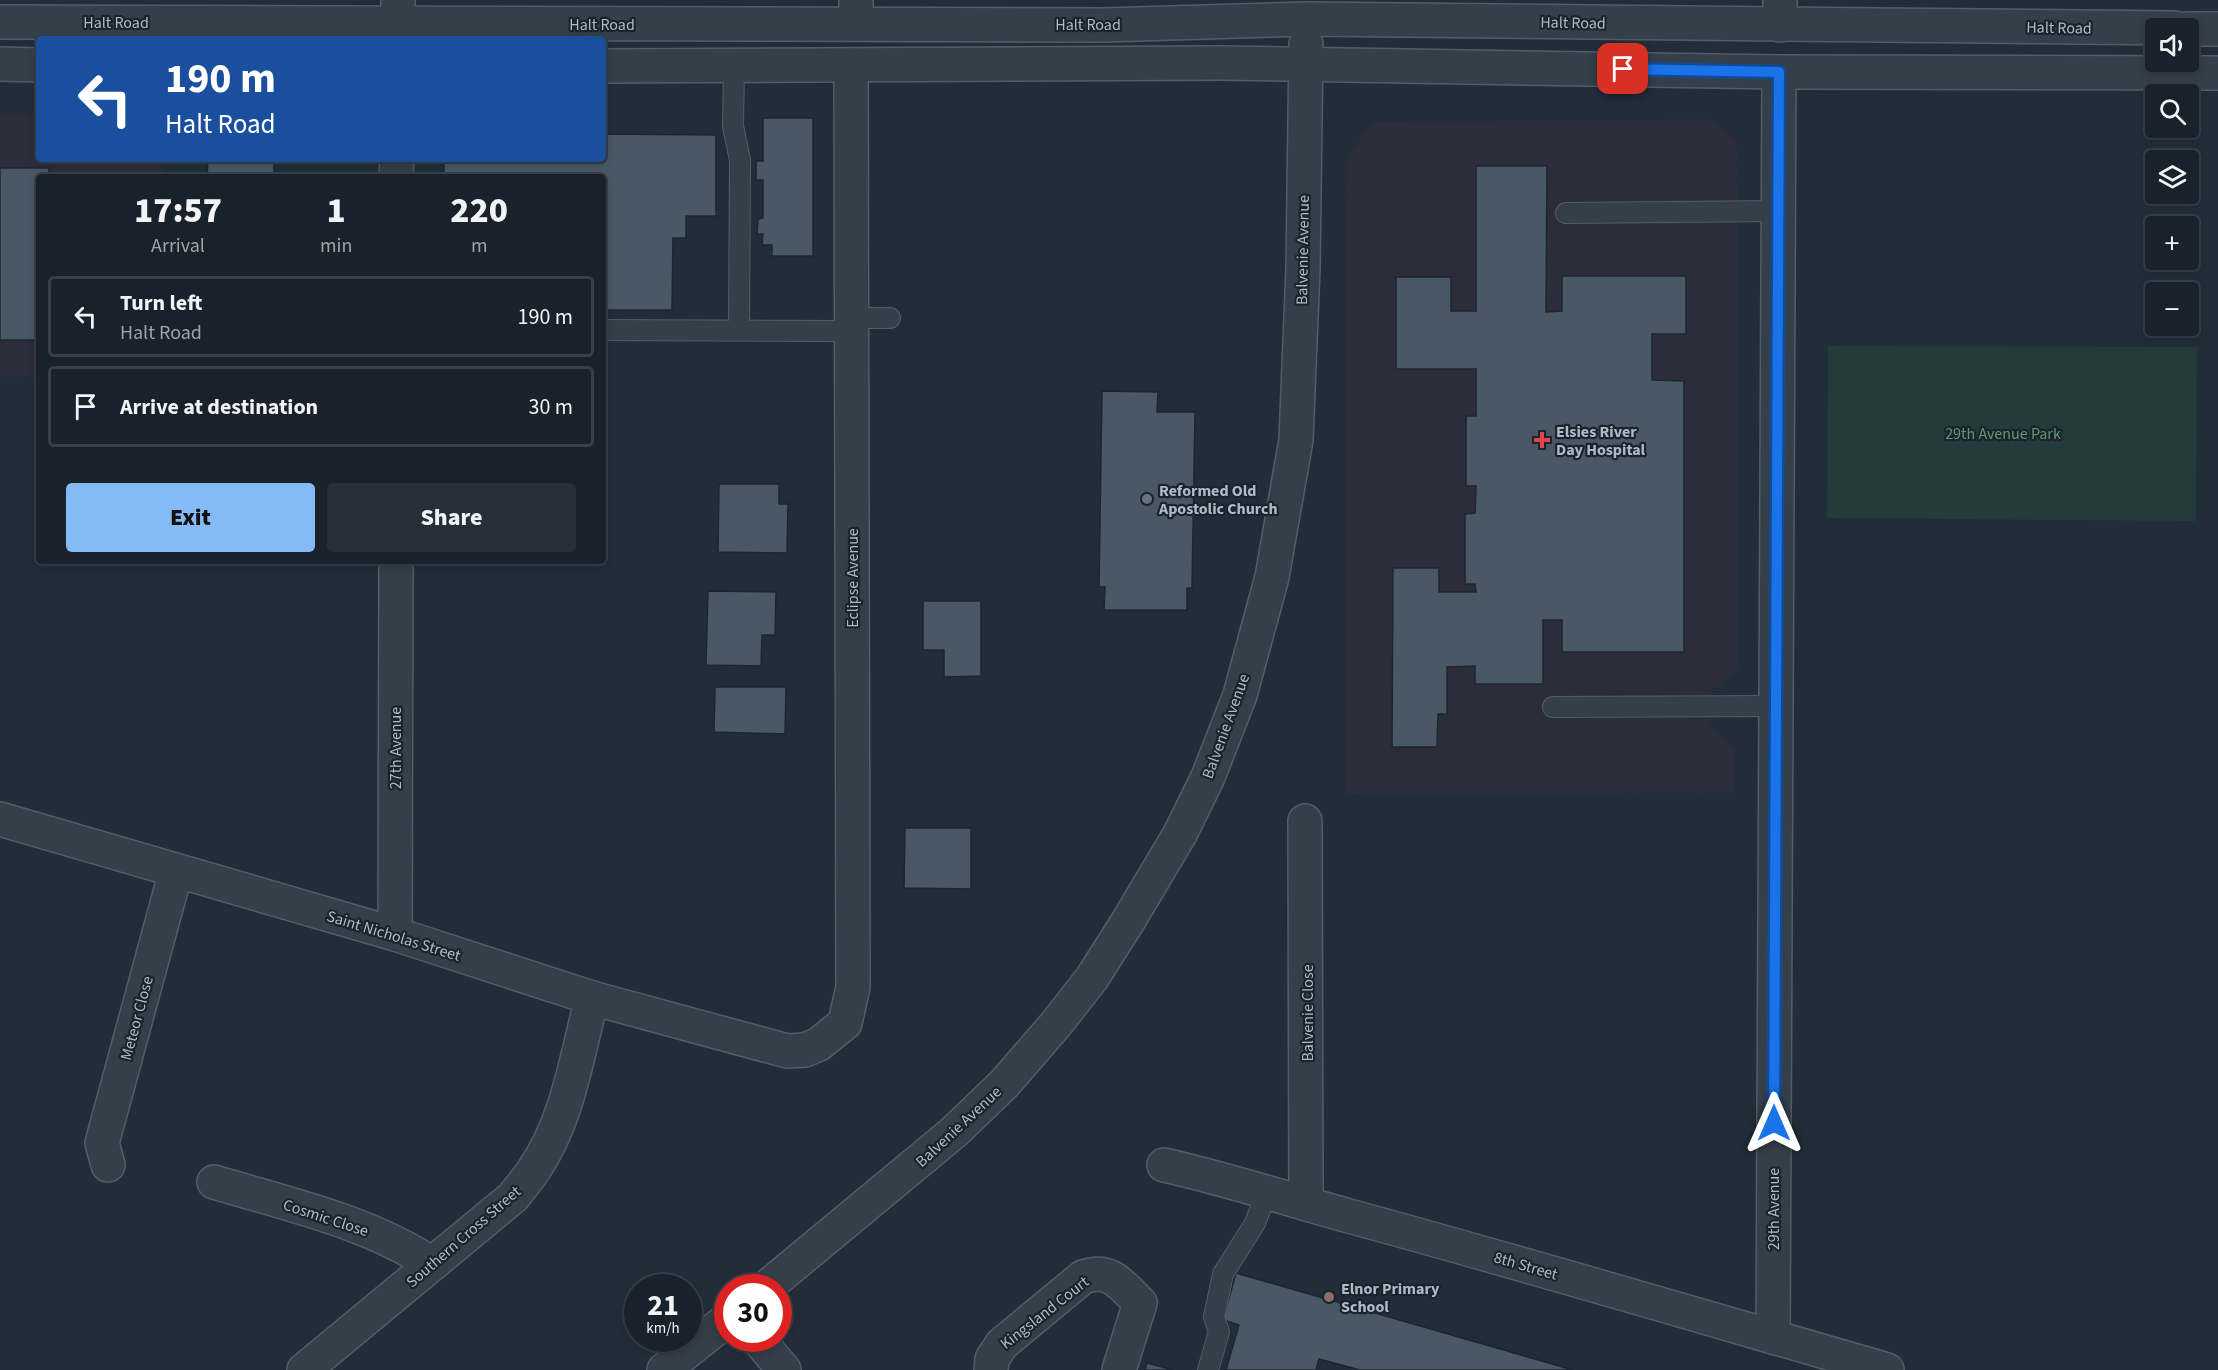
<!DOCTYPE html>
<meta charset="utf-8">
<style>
body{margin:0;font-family:"Source Sans 3",sans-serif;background:#262f37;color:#f1f3f6;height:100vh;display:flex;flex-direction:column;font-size:22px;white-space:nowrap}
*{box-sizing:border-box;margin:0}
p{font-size:20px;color:#9fa4a9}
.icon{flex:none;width:33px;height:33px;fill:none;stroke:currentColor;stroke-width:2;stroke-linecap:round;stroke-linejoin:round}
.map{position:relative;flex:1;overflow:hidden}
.drawer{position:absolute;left:36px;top:174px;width:570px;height:390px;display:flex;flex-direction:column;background:#19222b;border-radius:6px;box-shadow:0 3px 9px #0003,0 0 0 2px #373f47}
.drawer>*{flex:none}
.guide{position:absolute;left:36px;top:36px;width:570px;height:126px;border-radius:6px;box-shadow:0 3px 9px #0003,0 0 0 2px #373f47;background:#1a4fa0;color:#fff;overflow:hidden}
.buttons{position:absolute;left:2145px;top:18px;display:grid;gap:12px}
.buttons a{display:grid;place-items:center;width:54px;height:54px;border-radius:6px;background:#19222b;box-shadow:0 3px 9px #0003,0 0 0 2px #373f47;font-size:30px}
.speed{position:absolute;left:624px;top:1274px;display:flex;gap:12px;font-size:30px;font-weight:700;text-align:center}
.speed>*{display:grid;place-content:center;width:78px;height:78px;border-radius:50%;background:#19222b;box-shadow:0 3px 9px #0003,0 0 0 2px #373f47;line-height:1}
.speed small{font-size:15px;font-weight:400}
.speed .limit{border:9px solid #d22;background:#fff;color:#111}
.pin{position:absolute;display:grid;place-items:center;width:51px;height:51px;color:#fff;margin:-26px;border-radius:12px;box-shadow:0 3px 9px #0006}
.me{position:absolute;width:66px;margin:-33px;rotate:0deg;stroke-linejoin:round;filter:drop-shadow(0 0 4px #0008)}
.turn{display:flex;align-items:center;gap:21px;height:126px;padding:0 30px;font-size:27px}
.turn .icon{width:78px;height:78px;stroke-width:2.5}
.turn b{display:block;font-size:42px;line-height:51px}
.eta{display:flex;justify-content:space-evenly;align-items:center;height:102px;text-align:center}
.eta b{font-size:36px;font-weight:800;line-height:42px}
.action{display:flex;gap:12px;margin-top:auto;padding:12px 30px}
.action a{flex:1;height:69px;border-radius:6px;background:#84bbf6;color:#111;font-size:24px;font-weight:800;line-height:69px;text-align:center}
.action a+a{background:#262f37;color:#f1f3f6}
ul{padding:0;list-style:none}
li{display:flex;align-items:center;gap:18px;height:81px;margin:0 12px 9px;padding:0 18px;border:3px solid #373f47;border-radius:6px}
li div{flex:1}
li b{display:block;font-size:22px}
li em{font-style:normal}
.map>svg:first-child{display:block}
.medical{fill:#2d2d3a}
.green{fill:#243b3b}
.building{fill:#4a5865;stroke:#1c2630;stroke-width:1.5}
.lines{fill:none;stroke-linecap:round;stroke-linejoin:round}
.service-casing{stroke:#535d67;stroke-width:22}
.minor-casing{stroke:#535d67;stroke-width:36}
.tertiary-casing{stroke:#535d67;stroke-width:36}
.service{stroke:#353f49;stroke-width:20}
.minor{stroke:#353f49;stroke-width:33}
.tertiary{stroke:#353f49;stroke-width:33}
.route-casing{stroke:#114b97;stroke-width:15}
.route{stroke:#1a73e8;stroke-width:10}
.health-dot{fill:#e0444e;stroke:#1a242e;stroke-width:2}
.worship-dot{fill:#6b7280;stroke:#1a242e;stroke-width:2}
.education-dot{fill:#8d6e63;stroke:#1a242e;stroke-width:2}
.labels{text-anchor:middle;stroke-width:4.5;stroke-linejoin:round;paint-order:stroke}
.street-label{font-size:16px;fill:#b0bac5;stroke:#1a242e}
.poi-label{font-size:16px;font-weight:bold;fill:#b0bac5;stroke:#1a242e;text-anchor:start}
.park-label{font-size:16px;fill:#67966d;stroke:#1a242e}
</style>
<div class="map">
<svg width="2218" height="1370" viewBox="0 0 2218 1370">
<rect width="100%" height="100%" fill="#212e39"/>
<g class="medical">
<polygon points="0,115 39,115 39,159 165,159 165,177 39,177 39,377 0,377"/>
<polygon points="1713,119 1737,142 1738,669 1711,692 1710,723 1735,750 1734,793 1346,794 1347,157 1373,122"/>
</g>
<polygon class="green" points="1828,346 2197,347 2196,521 1827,518"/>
<g class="building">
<polygon points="763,118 813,118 813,256 772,256 772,245 762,245 763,234 757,234 758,219 763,218 763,180 756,180 756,161 763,161"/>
<polygon points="603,134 716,135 716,216 686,216 686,238 673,238 672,310 603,310 603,177 444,177 444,159 603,159"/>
<polygon points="208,159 274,159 274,177 207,177"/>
<polygon points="1476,166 1547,166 1546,312 1562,311 1562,276 1686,276 1686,334 1652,334 1652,380 1684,381 1684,652 1562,652 1562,620 1543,620 1543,684 1475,684 1475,666 1447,667 1447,714 1438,714 1437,747 1392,747 1393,568 1439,568 1439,592 1476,592 1475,584 1465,584 1465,514 1475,513 1476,486 1466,486 1466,416 1476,416 1476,369 1396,369 1396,277 1451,277 1451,311 1476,311"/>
<polygon points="0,168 49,168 49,177 39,177 39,340 0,340"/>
<polygon points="1102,391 1158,392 1157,412 1195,412 1192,588 1187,588 1187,610 1104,610 1105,587 1099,587"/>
<polygon points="719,484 779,484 779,504 788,504 787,553 718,552"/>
<polygon points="708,591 776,592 775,635 762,635 761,666 706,665"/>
<polygon points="923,601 981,601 981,676 944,677 944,650 923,650"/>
<polygon points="715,687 786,687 785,734 714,732"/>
<polygon points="905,828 971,828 971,889 904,888"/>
<polygon points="1236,1273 1573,1370 1360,1370 1319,1359 1316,1370 1226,1370 1239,1325 1223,1320"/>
<polygon points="1147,1363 1173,1370 1145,1370"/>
</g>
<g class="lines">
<g class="service-casing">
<g id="service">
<polyline points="734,66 733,126 740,160 739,330"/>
<polyline points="1566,213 1778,211"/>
<polyline points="852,318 890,318"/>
<polyline points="603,330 851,331"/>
<polyline points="1553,707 1776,706"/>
<polyline points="1208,1370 1219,1332 1214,1317 1223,1274 1255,1223 1267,1192"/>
</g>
</g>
<g class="minor-casing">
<g id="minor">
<polyline points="856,0 856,24"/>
<polyline points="1780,25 1780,0"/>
<polyline points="398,39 398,0"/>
<polyline points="396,177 397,159"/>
<polyline points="0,819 395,934 592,998 787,1051 805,1050 819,1044 845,1023 853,987 851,65"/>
<polyline points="1305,821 1306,1204"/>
<polyline points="395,934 396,561"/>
<polyline points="108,1165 102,1143 176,871"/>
<path d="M 1164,1165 C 1227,1179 1287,1199 1349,1216 C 1529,1265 1707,1318 1887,1370"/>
<path d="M 214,1182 C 287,1204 369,1222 432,1264"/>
<polyline points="1773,1337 1779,72"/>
<polyline points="757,1338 784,1370"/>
<path d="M 304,1370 L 513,1197 C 520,1188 527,1180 533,1171 C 568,1121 577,1055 592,998"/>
<path d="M 991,1370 L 992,1359 L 1002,1344 L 1083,1277 C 1111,1267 1121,1285 1140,1303 L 1119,1370"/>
</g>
</g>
<g class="tertiary-casing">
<g id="tertiary">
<polyline points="0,22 1103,25 1307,19 2175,28"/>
<polyline points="2188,29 2218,29"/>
<polyline points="0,64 39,65"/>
<polyline points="603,66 1222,63 1779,72 2218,73"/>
<polyline points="767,1287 954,1132 1004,1084 1056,1024 1092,978 1127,923 1180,834 1208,777 1240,695 1272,577 1296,440 1303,268 1306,44"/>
<polyline points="664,1370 728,1319"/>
</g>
</g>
<use href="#service" class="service"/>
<use href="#minor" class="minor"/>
<use href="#tertiary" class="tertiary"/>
</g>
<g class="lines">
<g class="route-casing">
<polyline id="route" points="1623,69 1779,72 1774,1123"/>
</g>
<use href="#route" class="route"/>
</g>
<path class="health-dot" d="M1539 431h6v6h6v6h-6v6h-6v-6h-6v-6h6z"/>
<circle class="worship-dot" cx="1147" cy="499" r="6"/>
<circle class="education-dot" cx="1329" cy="1297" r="6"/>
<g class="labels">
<g class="street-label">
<text x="116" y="28">Halt Road</text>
<text transform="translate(1573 22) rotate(1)" y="6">Halt Road</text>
<text x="602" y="30">Halt Road</text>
<text x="1088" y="30">Halt Road</text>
<text transform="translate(2059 27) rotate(1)" y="6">Halt Road</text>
<text transform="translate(1302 250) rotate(-89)" y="6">Balvenie Avenue</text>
<text transform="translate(852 578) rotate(-90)" y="6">Eclipse Avenue</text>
<text transform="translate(1225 726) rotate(-70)" y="6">Balvenie Avenue</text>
<text transform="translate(395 748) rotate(-90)" y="6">27th Avenue</text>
<text transform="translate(394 935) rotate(17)" y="6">Saint Nicholas Street</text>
<text transform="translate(1307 1013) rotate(-90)" y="6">Balvenie Close</text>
<text transform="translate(136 1018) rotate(-75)" y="6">Meteor Close</text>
<text transform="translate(958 1126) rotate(-43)" y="6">Balvenie Avenue</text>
<text transform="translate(1773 1209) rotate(-90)" y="6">29th Avenue</text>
<text transform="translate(326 1217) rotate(18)" y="6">Cosmic Close</text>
<text transform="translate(463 1236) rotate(-41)" y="6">Southern Cross Street</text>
<text transform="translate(1526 1265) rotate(16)" y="6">8th Street</text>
<text transform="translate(1044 1312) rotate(-38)" y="6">Kingsland Court</text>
</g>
<g class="poi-label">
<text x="1556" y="437">Elsies River<tspan x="1556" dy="18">Day Hospital</tspan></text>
<text x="1159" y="496">Reformed Old<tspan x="1159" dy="18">Apostolic Church</tspan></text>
<text x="1341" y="1294">Elnor Primary<tspan x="1341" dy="18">School</tspan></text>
</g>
<g class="park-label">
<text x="2003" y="439">29th Avenue Park</text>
</g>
</g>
</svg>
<div class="buttons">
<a><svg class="icon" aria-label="sound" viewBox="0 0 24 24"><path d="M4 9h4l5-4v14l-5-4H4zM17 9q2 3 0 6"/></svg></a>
<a><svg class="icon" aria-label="search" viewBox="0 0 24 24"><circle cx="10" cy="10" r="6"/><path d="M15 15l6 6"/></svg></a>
<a><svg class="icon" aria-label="layers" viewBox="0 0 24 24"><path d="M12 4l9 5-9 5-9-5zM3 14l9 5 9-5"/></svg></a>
<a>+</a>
<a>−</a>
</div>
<div class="speed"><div>21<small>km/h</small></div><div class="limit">30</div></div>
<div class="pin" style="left:1623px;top:69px;background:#d93025"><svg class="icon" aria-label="arrive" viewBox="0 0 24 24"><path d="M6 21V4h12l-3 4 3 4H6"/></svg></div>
<svg class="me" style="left:1774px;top:1123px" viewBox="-20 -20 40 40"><path d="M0-17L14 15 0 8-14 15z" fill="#1a73e8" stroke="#fff" stroke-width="4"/></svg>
<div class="guide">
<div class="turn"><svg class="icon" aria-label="left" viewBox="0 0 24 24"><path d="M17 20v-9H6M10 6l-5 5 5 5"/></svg><div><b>190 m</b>Halt Road</div></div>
</div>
<section class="drawer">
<div class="eta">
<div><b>17:57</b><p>Arrival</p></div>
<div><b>1</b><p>min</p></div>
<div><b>220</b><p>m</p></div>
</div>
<ul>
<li><svg class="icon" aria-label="left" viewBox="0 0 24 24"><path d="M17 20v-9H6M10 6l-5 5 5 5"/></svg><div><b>Turn left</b><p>Halt Road</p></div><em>190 m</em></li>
<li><svg class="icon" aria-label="arrive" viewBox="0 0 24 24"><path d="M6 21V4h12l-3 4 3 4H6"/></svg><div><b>Arrive at destination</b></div><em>30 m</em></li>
</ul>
<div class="action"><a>Exit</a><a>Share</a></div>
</section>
</div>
